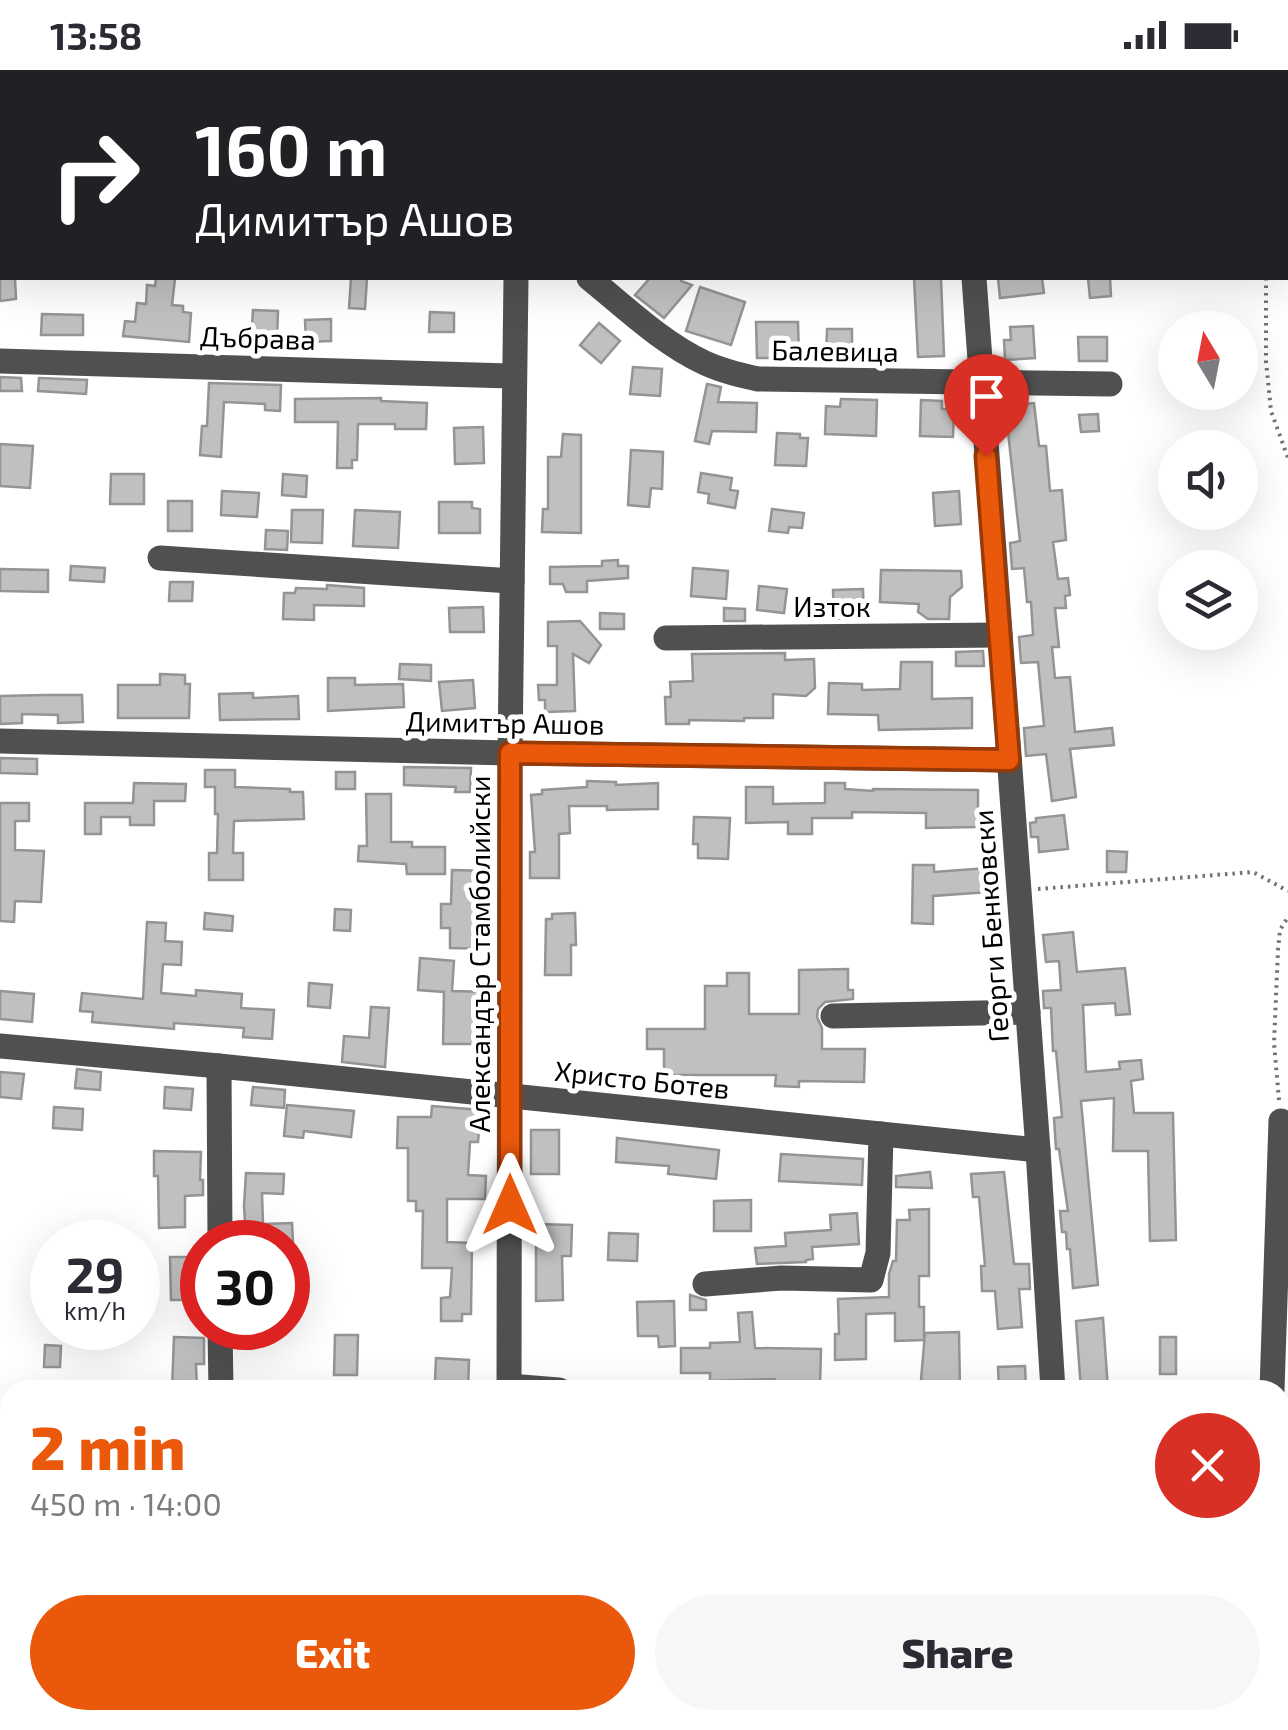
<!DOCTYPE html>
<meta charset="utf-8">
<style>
body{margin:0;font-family:"Exo 2",sans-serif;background:#f7f7f7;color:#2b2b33;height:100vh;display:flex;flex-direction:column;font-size:38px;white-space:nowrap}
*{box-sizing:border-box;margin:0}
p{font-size:32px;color:#7c7c81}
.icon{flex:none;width:55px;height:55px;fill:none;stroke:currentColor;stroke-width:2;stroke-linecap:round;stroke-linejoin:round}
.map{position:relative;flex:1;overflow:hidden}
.drawer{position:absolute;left:0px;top:1310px;width:1290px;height:350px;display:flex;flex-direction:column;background:#fff;border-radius:30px 30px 0 0;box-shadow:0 10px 40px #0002}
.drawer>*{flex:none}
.hud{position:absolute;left:0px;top:0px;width:1290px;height:210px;box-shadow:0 10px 40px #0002;background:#202124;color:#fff;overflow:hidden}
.needle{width:65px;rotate:350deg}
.controls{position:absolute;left:1158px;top:240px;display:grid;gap:20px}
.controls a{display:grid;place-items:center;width:100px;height:100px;border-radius:50%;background:#fff;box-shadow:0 10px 40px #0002;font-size:50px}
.speed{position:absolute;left:30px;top:1150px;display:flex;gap:20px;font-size:50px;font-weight:700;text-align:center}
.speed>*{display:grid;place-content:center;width:130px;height:130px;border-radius:50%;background:#fff;box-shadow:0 10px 40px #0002;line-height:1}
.speed small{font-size:25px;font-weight:400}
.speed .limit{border:15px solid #d22;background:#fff;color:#111}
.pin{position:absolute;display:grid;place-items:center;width:85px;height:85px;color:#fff;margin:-102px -42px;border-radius:50% 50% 50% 0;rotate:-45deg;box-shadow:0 0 10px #0007}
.pin .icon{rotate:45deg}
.me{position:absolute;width:110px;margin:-55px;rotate:0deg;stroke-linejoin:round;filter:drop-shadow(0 0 8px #0008)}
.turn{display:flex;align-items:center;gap:35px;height:210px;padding:0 30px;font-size:45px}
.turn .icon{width:130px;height:130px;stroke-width:2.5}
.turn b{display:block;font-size:70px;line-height:85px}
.round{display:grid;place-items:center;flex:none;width:105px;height:105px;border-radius:52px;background:#f7f7f7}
.summary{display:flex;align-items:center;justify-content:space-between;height:170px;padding:0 30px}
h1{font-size:60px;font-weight:800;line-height:75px;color:#ea580c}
.primary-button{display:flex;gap:20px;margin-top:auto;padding:20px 30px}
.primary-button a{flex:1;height:115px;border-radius:60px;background:#ea580c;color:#fff;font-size:40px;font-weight:800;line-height:115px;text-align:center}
.primary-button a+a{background:#f7f7f7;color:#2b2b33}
.status{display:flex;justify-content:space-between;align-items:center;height:70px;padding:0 50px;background:#fff;direction:ltr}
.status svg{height:28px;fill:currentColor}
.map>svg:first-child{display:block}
.building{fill:#c0c0c0;stroke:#949494;stroke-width:2.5}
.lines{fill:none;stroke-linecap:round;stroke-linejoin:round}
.path{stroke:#727272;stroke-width:4;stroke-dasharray:2.5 5;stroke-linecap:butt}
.minor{stroke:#505050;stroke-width:25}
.route-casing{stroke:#983908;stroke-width:25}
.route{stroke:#ea580c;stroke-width:18}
.labels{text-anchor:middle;stroke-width:10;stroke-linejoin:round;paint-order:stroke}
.street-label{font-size:28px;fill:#000;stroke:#fff}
</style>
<div class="status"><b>13:58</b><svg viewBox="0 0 49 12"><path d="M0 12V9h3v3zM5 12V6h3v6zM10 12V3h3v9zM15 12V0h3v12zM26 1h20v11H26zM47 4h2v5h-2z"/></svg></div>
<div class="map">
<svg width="1288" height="1660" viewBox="0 0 1288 1660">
<rect width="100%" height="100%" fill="#fff"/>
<g class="building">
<polygon points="0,208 15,208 16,229 0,231"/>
<polygon points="156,208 175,209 172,235 183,236 183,242 191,243 189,272 123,266 125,251 135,252 137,233 146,234 147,215 155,216"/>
<polygon points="351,208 367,208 365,239 349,238"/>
<polygon points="650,208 682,208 681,211 692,215 664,248 635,225"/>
<polygon points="914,208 941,208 944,286 918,287"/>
<polygon points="998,208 1042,208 1044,223 1000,228"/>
<polygon points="1088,208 1110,208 1111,226 1090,228"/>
<polygon points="700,217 745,232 731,275 686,261"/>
<polygon points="253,240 278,241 277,270 251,269"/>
<polygon points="430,242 454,243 454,262 429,262"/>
<polygon points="42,244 83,245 83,265 41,265"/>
<polygon points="331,249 331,271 306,272 305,250"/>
<polygon points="756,252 798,252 799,288 757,288"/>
<polygon points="599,253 620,271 601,293 580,275"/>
<polygon points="1033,256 1035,288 1005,290 1004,270 1011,270 1010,257"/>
<polygon points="827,259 852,259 852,288 826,288"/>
<polygon points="1078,267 1107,267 1107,291 1079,291"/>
<polygon points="633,297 662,299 660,326 630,324"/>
<polygon points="0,307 21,308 22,321 0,321"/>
<polygon points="39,308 87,310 86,324 38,321"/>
<polygon points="209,313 281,315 280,341 265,340 265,334 224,332 221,387 200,385 202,356 207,356"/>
<polygon points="707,314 721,317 718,332 757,333 756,362 712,361 709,374 695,371"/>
<polygon points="381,328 381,331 427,333 426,359 395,359 395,354 358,354 357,390 352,390 352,398 337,398 338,352 295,352 295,329"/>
<polygon points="841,329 877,330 876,366 825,364 826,336 840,337"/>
<polygon points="921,330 942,331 942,339 954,339 953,367 920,366"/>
<polygon points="1034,333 1039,376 1046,376 1050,421 1062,420 1066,470 1053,472 1058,509 1068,508 1070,525 1065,526 1066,538 1055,538 1059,577 1052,577 1055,608 1070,607 1075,662 1112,658 1114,675 1070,679 1076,727 1052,731 1046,684 1026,686 1024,658 1044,656 1038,592 1021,593 1019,567 1033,565 1031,532 1027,532 1024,498 1012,499 1010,473 1020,471 1008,362 1004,362 1001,336"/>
<polygon points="1098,344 1099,361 1081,362 1079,345"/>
<polygon points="483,357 484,393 455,394 454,358"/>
<polygon points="777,363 800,364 800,368 808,368 806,396 775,395"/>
<polygon points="563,364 581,365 581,463 542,462 543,439 548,439 548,387 561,387"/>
<polygon points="0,374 33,376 30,418 0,416"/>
<polygon points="631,380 663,382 662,419 651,418 649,437 628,435"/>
<polygon points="701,403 732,408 730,420 738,421 735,438 708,433 709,424 698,422"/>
<polygon points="111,404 144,404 144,434 110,434"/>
<polygon points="283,404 307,406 306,427 282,425"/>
<polygon points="222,421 259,423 257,447 221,445"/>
<polygon points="959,421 961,454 935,456 933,423"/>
<rect x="168" y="431" width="24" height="30"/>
<polygon points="439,432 472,432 472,438 480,439 480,463 439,463"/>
<polygon points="772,439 804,443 802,458 789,457 788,463 769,461"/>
<polygon points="292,440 323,440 322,473 291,472"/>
<polygon points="355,440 400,442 398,478 353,476"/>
<polygon points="266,460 288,461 287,480 265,479"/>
<polygon points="618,490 618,496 628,496 628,508 587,511 587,522 566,522 563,514 550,514 550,497 602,496 602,491"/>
<polygon points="71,496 105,498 104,512 70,510"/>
<polygon points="693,498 728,501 726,529 691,526"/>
<polygon points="0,499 48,500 48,522 0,521"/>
<polygon points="881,500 961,501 962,517 950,527 949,549 928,549 918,542 919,534 880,532"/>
<polygon points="170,512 193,512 192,531 169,531"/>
<polygon points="327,515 364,518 364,536 314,535 314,550 283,549 284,523 295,523 296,518 327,519"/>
<polygon points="759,516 787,519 784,543 757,540"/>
<polygon points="863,519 864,548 834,549 833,520"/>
<polygon points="483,537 484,562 450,562 449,538"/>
<polygon points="724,538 745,539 745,551 724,551"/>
<polygon points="600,543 624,544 624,559 600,559"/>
<polygon points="580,551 601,575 589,593 573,584 575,641 545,642 545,630 539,630 538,615 557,615 557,576 548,576 548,552"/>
<polygon points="983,581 984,596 956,596 956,582"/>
<polygon points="785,583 785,590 814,589 815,618 806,626 773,624 773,648 744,648 744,651 689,650 689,654 666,654 665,627 671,627 670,612 693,611 692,584"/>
<polygon points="901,592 932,592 932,629 972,628 972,658 879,660 878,645 828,644 829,613 862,614 862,620 900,619"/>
<polygon points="400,594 431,595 431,611 399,609"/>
<polygon points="160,604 185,605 185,614 190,614 189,648 118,648 118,615 160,615"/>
<polygon points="328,608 355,608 355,615 403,614 404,637 328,641"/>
<polygon points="473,610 475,638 442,641 439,612"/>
<polygon points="253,623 253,628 298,626 299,649 220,650 219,624"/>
<polygon points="44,625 82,625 83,652 58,653 58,645 22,644 22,653 0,654 0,626"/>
<polygon points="0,688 37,689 37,704 0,703"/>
<polygon points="404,697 471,698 470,722 455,722 456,717 404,715"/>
<polygon points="205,700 235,700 235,717 290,719 290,722 303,722 304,749 234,751 233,783 243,783 243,810 209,810 209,783 217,783 218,744 215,744 215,717 205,717"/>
<rect x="336" y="702" width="19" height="17"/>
<polygon points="587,711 616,712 616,715 658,713 658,739 607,740 607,736 569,736 570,763 559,764 559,808 530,808 530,782 535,782 531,725 542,724 542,720 587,717"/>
<polygon points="134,713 186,714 185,731 154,731 154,755 130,755 130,747 101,747 101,764 85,764 85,733 133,733"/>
<polygon points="825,713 845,713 845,719 873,721 873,719 978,720 978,757 926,758 926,743 852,742 852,748 812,748 812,764 788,764 788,752 746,753 746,717 773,717 773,734 825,733"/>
<polygon points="366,724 391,724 391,772 412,772 412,777 445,777 445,804 407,804 406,794 358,791 359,776 367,776"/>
<polygon points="0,733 29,733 29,751 15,751 15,780 44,781 41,832 15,831 14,852 0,851"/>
<polygon points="1064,745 1068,779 1039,782 1038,767 1031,767 1030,753 1036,752 1036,748"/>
<polygon points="694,747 730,748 728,789 698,788 698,774 693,774"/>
<polygon points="1107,781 1127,782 1126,802 1107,802"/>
<polygon points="913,795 934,795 934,802 987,798 988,822 933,826 933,854 912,853"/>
<polygon points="452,800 490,801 489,824 475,823 475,863 489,864 489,879 450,878 450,858 441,858 441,834 451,834"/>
<polygon points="335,839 351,840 350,861 334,860"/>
<polygon points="205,843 233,846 232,861 204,859"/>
<polygon points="575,843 576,875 571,875 571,905 545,905 546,849 552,849 552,844"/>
<polygon points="147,852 166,853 165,871 182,872 181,895 163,894 161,923 196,926 196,920 242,924 241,938 274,940 272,969 243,967 244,958 174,953 174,959 92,952 93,942 80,941 82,923 143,929"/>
<polygon points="1073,862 1077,902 1125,898 1130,944 1116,945 1115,933 1083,935 1086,1002 1120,999 1119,992 1141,990 1143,1009 1131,1011 1134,1043 1173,1043 1176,1170 1150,1171 1148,1081 1113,1081 1114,1028 1081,1031 1098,1215 1073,1218 1070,1179 1067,1179 1066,1162 1062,1162 1060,1141 1068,1141 1059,1079 1056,1079 1054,1048 1062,1047 1056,981 1053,981 1051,938 1044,938 1043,921 1061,920 1059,891 1046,892 1043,865"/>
<polygon points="420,888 454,891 452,921 490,922 490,942 476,942 476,974 443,974 444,922 418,920"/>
<polygon points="848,899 848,920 853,920 853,929 825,932 818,939 817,947 822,958 822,979 865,979 864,1012 799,1011 799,1017 775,1016 776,1005 664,1005 664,979 647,979 647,959 705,959 705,916 727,916 727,903 749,903 749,944 799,944 799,900"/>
<polygon points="309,913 332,915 330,938 308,936"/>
<polygon points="0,921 34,924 32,952 0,949"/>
<polygon points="371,937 389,938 385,997 342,992 344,966 369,968"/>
<polygon points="77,999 101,1002 100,1020 75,1018"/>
<polygon points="0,1002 24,1004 21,1029 0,1027"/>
<polygon points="165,1017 193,1019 191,1040 164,1038"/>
<polygon points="253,1017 285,1020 284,1038 251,1035"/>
<polygon points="287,1035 354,1041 351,1067 304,1061 303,1068 284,1066"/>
<polygon points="432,1036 481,1040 478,1072 470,1072 468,1105 486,1106 485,1129 447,1129 447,1172 472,1173 471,1244 462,1244 462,1251 441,1251 441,1228 450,1227 452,1198 422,1198 423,1141 416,1141 416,1131 408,1131 408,1078 397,1078 398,1047 431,1047"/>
<polygon points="54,1037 83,1039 82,1060 53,1058"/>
<rect x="531" y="1060" width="28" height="44"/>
<polygon points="617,1068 719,1080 716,1109 668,1104 669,1096 616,1092"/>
<polygon points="154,1081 201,1082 200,1110 203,1110 203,1125 185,1126 185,1157 159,1158 158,1106 154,1106"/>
<polygon points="781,1084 863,1089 862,1115 779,1111"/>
<polygon points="930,1102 932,1118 896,1117 896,1106"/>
<polygon points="1004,1102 1014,1194 1029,1194 1030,1219 1019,1219 1022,1257 998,1259 995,1221 982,1221 981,1196 985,1196 979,1127 973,1127 971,1104"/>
<polygon points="246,1103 284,1104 283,1124 262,1123 263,1154 292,1153 293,1172 246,1172 244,1135"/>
<polygon points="751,1130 751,1161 714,1161 714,1131"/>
<polygon points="929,1139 929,1206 919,1206 919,1237 924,1237 924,1270 895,1271 895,1243 866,1244 866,1289 835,1290 835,1264 839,1264 838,1229 889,1227 889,1204 893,1191 896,1191 897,1150 910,1150 909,1140"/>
<polygon points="857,1143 859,1174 812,1177 813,1189 806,1190 806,1192 757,1194 755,1178 786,1176 785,1163 831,1160 830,1145"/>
<polygon points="536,1154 572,1155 571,1186 562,1186 563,1230 536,1231"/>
<polygon points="609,1163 638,1164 637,1191 608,1190"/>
<polygon points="170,1187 198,1187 199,1230 171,1230"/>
<polygon points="690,1225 706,1230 706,1240 690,1240"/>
<polygon points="674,1231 675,1276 659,1277 658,1266 638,1266 637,1232"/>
<polygon points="752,1242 755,1278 821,1279 820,1316 775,1315 775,1309 710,1311 710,1303 681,1303 681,1278 710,1278 710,1273 740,1272 738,1243"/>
<polygon points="1103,1248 1108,1320 1081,1320 1076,1251"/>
<polygon points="959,1262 960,1320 923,1320 924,1311 921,1310 925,1263"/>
<polygon points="335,1265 358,1265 357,1305 334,1305"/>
<polygon points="174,1267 204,1268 204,1294 196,1294 197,1320 172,1320"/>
<rect x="1160" y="1267" width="16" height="37"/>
<polygon points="45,1275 61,1276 60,1297 44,1297"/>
<polygon points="436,1288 469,1290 468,1320 453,1320 453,1312 435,1311"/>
<polygon points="1025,1296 1026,1320 999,1320 998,1297"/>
</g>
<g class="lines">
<g class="path">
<polyline points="1266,0 1266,2"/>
<polyline points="1266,208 1266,291 1271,341 1288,388"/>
<polyline points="1038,819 1253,802 1288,821"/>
<polyline points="1279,1030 1274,973 1278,880 1280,860 1288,847"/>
</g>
<g class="minor">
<polyline points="302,0 308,2"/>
<polyline points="960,0 960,2"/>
<polyline points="517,2 518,0"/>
<path d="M 589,208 C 625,237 662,273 705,293 C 722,301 740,305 758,309 L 1110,314"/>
<polyline points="974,208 1038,1080 1053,1320"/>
<polyline points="0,291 514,306"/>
<polyline points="160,488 512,511"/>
<polyline points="666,568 1000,565"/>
<polyline points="0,671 510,683 1009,690"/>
<polyline points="833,946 1028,942"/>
<polyline points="0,976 219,996 1038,1080"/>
<polyline points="219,996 220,1172"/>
<polyline points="705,1214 782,1208 871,1210 878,1183 881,1064"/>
<polyline points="220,1258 221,1320"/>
<polyline points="509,1316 559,1320"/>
<polyline points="509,1320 510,683 516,208"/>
<polyline points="1272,1320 1281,1051"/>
<polyline points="0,1596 10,1597"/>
<polyline points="521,1650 624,1660"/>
<polyline points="1064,1650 1064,1660"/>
<polyline points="1229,1660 1240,1650"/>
</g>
</g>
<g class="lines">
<g class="route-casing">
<polyline id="route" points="510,1135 510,683 1009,690 986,386"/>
</g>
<use href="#route" class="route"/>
</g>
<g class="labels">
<g class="street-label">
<text transform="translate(258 268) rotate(2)" y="10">Дъбрава</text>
<text transform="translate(835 281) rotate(1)" y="10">Балевица</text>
<text x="832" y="547">Изток</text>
<text transform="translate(505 653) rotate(1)" y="10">Димитър Ашов</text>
<text transform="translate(991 856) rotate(-94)" y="10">Георги Бенковски</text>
<text transform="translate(480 884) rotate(-90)" y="10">Александър Стамболийски</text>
<text transform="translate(642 1010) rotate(6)" y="10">Христо Ботев</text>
</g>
</g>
</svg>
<div class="controls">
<a><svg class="needle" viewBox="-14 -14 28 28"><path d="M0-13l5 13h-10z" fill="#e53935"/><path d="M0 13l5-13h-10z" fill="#7c7c81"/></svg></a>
<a><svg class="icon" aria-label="sound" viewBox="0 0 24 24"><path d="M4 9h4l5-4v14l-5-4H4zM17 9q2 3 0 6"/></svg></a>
<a><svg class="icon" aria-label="layers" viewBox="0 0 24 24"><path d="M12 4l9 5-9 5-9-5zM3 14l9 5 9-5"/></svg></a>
</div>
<div class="speed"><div>29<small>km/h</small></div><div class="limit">30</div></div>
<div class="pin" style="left:986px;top:386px;background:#d93025"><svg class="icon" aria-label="arrive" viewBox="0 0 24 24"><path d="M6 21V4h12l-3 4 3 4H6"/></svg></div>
<svg class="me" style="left:510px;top:1135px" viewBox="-20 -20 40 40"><path d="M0-17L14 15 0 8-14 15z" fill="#ea580c" stroke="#fff" stroke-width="4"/></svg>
<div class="hud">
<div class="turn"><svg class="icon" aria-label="right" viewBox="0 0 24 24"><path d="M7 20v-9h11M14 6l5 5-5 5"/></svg><div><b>160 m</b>Димитър Ашов</div></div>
</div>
<section class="drawer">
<div class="summary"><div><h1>2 min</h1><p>450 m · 14:00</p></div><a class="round" style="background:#d93025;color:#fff"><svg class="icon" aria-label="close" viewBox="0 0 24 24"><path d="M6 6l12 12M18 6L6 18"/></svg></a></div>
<div class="primary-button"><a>Exit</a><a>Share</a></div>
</section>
</div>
